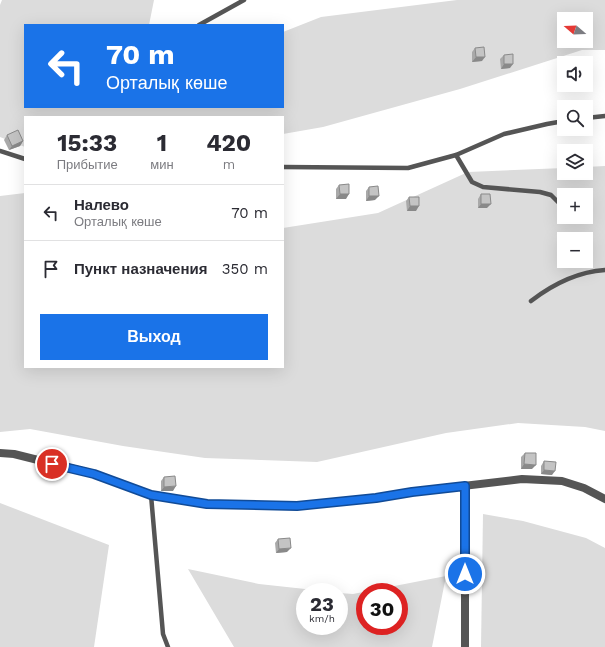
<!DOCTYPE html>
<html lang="ru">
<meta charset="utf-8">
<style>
body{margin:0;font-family:"Work Sans",sans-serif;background:#f2f2f3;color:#2b2b33;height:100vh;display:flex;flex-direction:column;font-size:15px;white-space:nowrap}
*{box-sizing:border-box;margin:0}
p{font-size:13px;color:#7c7c81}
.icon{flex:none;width:22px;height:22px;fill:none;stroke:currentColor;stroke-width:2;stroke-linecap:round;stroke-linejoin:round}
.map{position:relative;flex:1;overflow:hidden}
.details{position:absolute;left:24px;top:116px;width:260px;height:252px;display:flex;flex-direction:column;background:#fff;border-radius:0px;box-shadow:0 4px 16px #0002}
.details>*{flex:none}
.top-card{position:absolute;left:24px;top:24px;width:260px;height:84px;border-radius:0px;box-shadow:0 4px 16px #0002;background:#1a73e8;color:#fff;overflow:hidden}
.needle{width:26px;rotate:289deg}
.controls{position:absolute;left:557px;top:12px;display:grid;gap:8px}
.controls a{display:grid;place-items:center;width:36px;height:36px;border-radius:0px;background:#fff;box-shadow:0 4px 16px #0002;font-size:20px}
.speed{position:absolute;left:296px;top:583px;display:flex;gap:8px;font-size:20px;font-weight:700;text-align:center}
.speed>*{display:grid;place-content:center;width:52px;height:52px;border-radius:50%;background:#fff;box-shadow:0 4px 16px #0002;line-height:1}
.speed small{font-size:10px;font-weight:400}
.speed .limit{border:6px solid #d22;background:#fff;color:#111}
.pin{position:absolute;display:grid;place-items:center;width:34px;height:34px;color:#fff;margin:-17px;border:2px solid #fff;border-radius:50%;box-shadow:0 1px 4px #0007}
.me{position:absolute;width:44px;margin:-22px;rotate:0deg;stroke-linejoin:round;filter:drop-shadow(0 0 3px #0008)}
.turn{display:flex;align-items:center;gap:14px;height:84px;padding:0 16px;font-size:18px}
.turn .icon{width:52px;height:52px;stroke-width:2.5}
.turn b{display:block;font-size:28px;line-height:34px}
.eta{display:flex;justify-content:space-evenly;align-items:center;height:68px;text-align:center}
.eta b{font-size:24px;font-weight:700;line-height:28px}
.button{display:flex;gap:8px;margin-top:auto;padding:8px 16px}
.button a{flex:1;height:46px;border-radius:0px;background:#1a73e8;color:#fff;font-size:16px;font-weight:700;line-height:46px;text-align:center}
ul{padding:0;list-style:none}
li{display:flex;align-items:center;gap:12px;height:56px;padding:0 16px;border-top:1px solid #e1e1e2}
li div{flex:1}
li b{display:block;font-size:15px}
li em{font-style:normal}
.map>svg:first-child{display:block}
.green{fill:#dcdcdc;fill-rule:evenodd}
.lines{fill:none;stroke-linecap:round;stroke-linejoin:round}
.lane{stroke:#555;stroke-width:4.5}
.street{stroke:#555;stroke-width:8}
.wall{fill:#a9a9a9}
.shaded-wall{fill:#898989}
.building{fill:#c4c4c4;stroke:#898989}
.route-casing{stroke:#114b97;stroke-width:10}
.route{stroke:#1a73e8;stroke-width:7}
</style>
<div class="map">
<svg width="605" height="647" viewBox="0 0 605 647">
<rect width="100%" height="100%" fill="#fff"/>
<g class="green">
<path d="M 2,0 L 154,0 L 149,25 L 25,25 L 25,107 L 283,107 L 283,32 L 321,17 L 457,0 L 605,0 L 605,50 L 582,50 L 460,89 L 323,127 L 283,134 L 283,117 L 25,117 L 25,147 L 0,137 L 0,5 ZM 564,19 L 586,19 L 586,41 L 564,41 Z"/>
<path d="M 605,166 L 605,431 L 585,427 L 518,423 L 446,433 L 317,462 L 205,458 L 123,446 L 30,429 L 0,432 L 0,196 L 25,193 L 25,367 L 283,367 L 283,228 L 378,213 L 468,172 L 564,168 L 564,173 L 586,173 L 586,167 ZM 564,195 L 586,195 L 586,217 L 564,217 ZM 564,239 L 586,239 L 586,261 L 564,261 Z"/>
<polygon points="0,503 109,545 94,647 0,647"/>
<polygon points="483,514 523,521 586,538 605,548 605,647 481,647"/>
<path d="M 188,569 L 259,584 L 333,592 L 305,592 L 305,626 L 339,626 L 339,593 L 353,594 L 446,576 L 432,647 L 234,647 ZM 365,592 L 399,592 L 399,626 L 365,626 Z"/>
</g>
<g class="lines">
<g class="lane">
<polyline points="199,25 244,0"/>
<polyline points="586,118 605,116"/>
<polyline points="0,151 25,159"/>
<polyline points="456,155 472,182 483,187 540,192 551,195 559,203"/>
<polyline points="283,167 408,168 456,155 504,134 547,124 564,121"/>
<path d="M 531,301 C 553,284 576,272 605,270"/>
<polyline points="151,495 163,634 168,647"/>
</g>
<g class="street">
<polyline points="0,453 14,454 94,474 151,495 207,504 297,506 376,498 412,492 522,479 562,481 584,488 605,499"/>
<polyline points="465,647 465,486"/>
</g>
</g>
<g class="wall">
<polygon points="475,48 482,61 472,62 472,52"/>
<polygon points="504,55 510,68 501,69 500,59"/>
<polygon points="7,135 23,141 20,146 9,150 4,140"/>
<polygon points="339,185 346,199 336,199 336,189"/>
<polygon points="369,187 375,200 366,201 366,191"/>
<polygon points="481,194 487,208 478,208 478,199"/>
<polygon points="409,197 416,211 407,211 406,201"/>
<polygon points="525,453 532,469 521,469 521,457"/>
<polygon points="544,461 552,475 541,474 541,466"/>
<polygon points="164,477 173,491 161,491 161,481"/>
<polygon points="278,539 287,552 276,553 275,543"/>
</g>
<g class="shaded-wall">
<polygon points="476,57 485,57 482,61 472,62"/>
<polygon points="504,64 513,64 510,68 501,69"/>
<polygon points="23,141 20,146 9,150 12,146"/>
<polygon points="340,194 349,194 346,199 336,199"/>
<polygon points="369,196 379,196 375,200 366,201"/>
<polygon points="481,204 491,204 487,208 478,208"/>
<polygon points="410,206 419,206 416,211 407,211"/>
<polygon points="524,464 536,465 532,469 521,469"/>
<polygon points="544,470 555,471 552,475 541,474"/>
<polygon points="176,486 173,491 161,491 164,487"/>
<polygon points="291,548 287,552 276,553 279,549"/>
</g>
<g class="building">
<polygon points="484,47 485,57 476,57 475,48"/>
<polygon points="513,54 513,64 504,64 504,55"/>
<polygon points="18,130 23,141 12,146 7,135"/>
<polygon points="349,184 349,194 340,194 339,185"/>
<polygon points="378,186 379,196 369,196 369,187"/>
<polygon points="481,194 490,194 491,204 481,204"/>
<polygon points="409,197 419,197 419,206 410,206"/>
<polygon points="525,453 536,453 536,465 524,464"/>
<polygon points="544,461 556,462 555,471 544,470"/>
<polygon points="175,476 176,486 164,487 164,477"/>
<polygon points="290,538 291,548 279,549 278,539"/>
</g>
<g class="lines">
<g class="route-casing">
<polyline id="route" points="52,464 94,474 151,495 207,504 297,506 376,498 412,492 465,486 465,574"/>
</g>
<use href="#route" class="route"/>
</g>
</svg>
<div class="controls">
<a><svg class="needle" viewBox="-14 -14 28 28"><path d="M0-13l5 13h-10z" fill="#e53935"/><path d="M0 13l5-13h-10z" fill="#7c7c81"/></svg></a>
<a><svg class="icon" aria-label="sound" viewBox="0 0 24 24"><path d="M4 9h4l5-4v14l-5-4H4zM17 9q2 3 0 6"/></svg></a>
<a><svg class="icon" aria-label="search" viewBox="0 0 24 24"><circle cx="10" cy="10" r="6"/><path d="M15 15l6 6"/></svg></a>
<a><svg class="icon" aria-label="layers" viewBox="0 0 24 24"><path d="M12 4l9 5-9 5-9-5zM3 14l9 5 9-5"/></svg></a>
<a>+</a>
<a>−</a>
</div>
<div class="speed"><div>23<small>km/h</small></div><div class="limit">30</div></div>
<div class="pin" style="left:52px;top:464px;background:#d93025"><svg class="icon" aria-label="arrive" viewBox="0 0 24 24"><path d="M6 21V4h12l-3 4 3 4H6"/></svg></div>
<svg class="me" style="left:465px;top:574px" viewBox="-20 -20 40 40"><circle r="17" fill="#1a73e8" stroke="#fff" stroke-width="3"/><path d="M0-11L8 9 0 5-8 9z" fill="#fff"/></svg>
<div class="top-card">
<div class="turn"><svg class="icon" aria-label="left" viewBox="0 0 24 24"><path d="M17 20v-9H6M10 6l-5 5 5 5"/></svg><div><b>70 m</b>Орталық көше</div></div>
</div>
<section class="details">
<div class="eta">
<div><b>15:33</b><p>Прибытие</p></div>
<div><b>1</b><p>мин</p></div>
<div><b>420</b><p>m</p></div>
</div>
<ul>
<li><svg class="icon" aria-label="left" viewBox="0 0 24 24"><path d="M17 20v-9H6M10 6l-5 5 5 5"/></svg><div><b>Налево</b><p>Орталық көше</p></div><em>70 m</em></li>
<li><svg class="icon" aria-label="arrive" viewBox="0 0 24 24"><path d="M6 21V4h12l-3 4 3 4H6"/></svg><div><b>Пункт назначения</b></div><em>350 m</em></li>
</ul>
<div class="button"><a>Выход</a></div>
</section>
</div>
